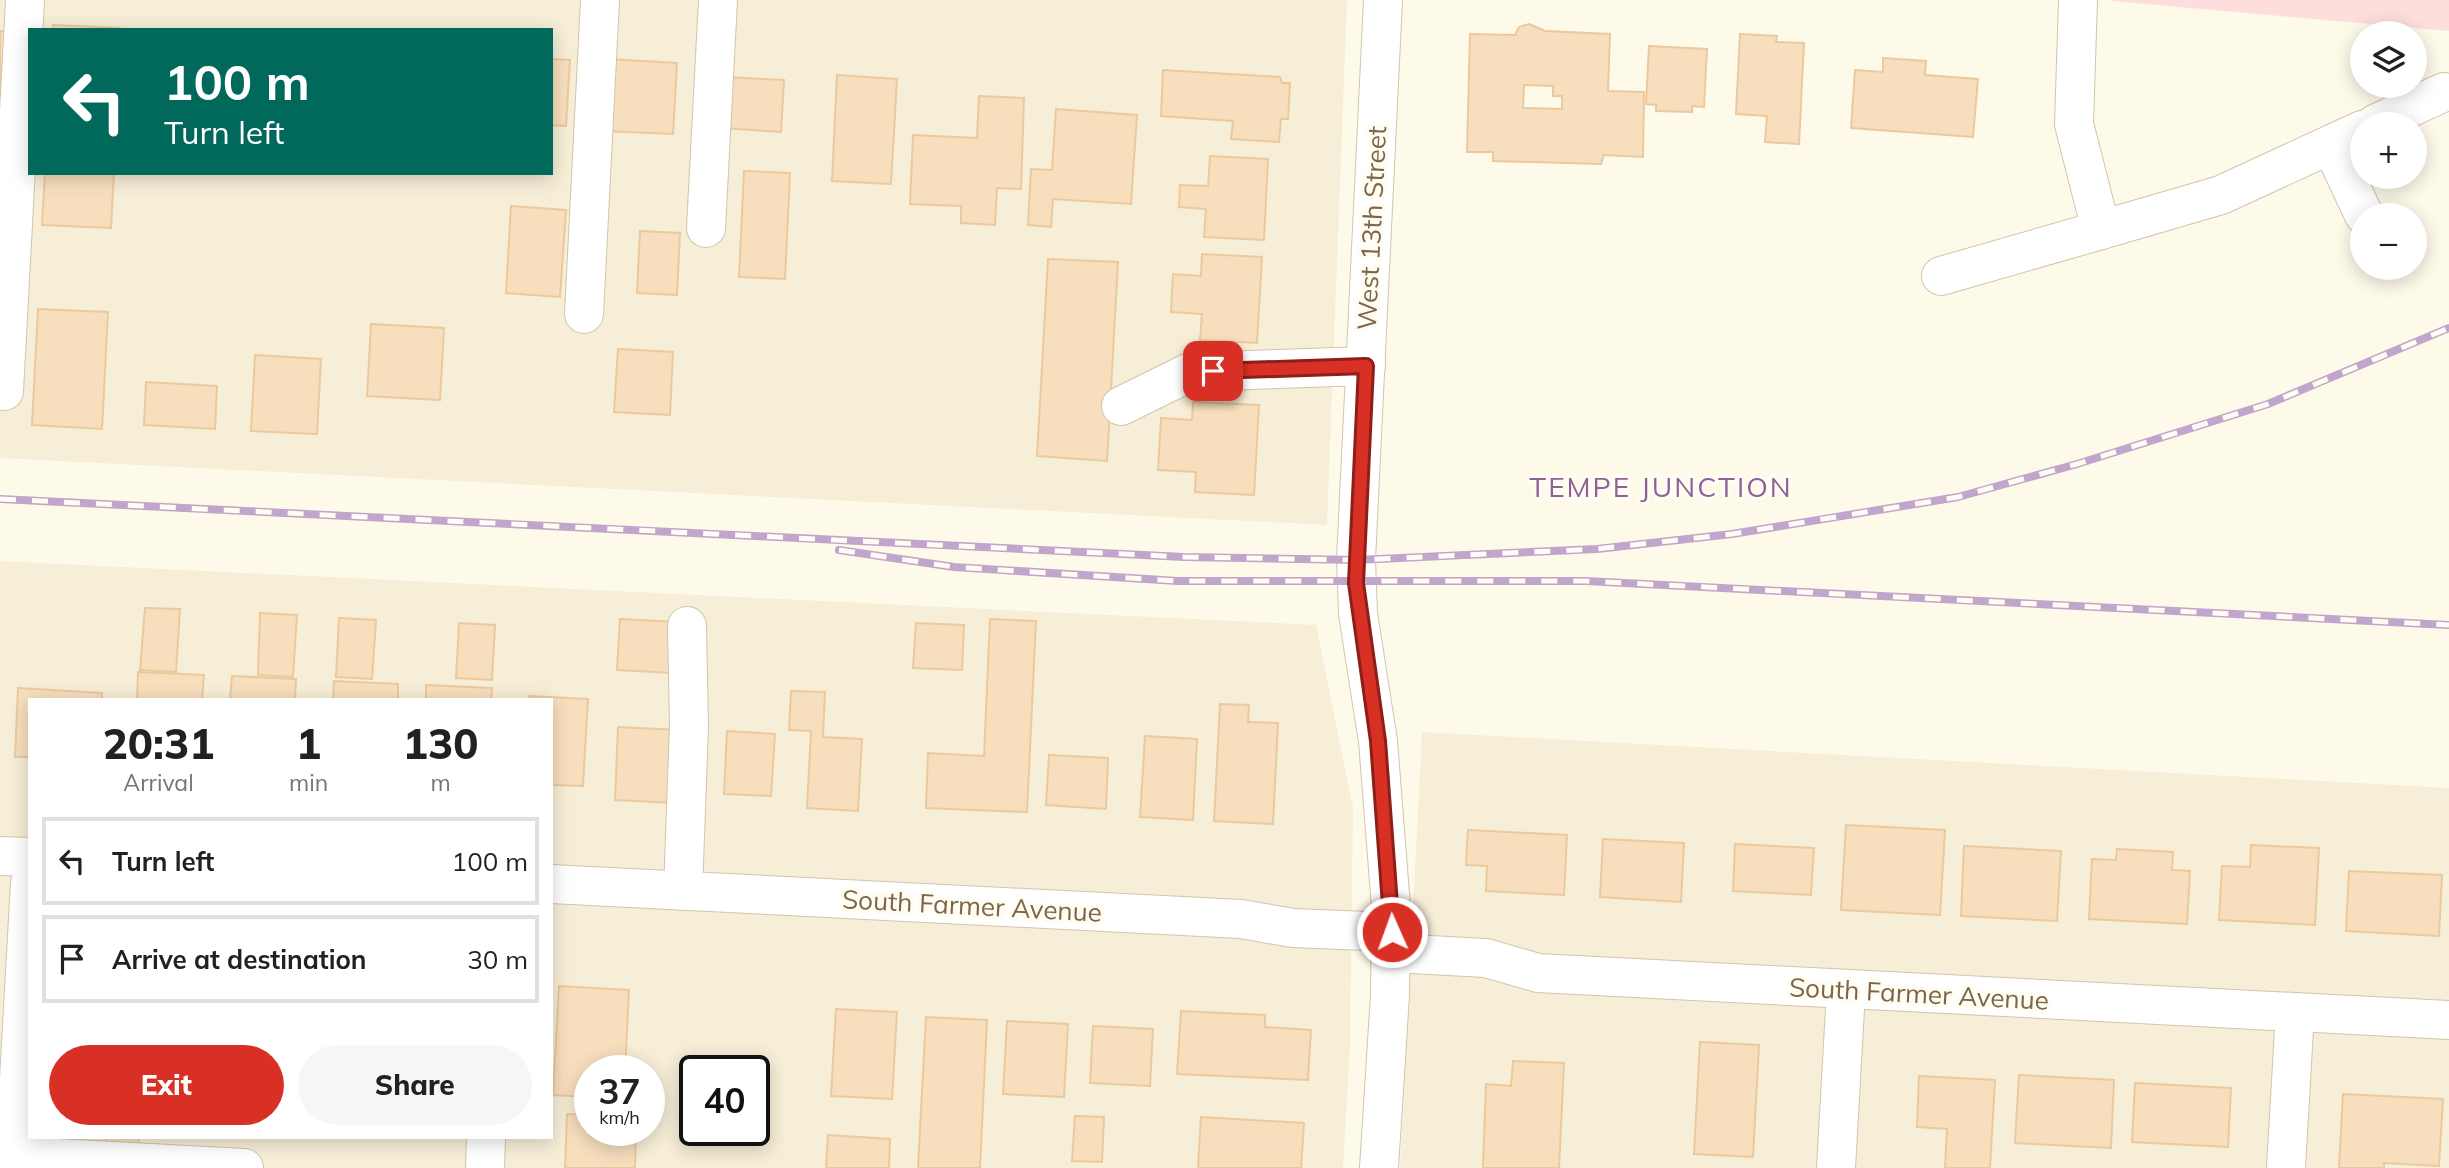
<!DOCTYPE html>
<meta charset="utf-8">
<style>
body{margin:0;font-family:Mulish,sans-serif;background:#f6f6f6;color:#202124;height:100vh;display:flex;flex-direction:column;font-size:26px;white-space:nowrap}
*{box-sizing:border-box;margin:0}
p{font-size:23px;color:#757577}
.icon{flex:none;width:38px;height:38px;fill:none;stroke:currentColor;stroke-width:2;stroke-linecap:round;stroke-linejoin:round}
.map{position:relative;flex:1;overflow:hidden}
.sheet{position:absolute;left:28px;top:698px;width:525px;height:441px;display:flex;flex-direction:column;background:#fff;border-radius:0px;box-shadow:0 4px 18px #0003}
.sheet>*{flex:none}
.top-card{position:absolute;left:28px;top:28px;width:525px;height:147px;border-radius:0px;box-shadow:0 4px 18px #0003;background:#00695c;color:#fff;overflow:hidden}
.buttons{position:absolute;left:2350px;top:21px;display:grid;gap:14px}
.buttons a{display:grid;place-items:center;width:77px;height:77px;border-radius:50%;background:#fff;box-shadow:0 4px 18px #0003;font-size:35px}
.speed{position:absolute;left:574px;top:1055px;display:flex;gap:14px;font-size:35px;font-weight:700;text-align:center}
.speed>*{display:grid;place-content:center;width:91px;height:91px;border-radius:50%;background:#fff;box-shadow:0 4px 18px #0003;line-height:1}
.speed small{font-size:18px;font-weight:400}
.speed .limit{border:4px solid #111;border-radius:10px;background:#fff;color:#111}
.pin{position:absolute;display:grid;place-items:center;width:60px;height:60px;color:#fff;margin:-30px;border-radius:14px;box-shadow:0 4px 10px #0006}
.me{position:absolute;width:77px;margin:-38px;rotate:358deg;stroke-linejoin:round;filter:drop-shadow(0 0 5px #0008)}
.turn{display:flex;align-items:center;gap:24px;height:147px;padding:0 21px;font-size:32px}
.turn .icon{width:91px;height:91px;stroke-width:2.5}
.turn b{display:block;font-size:49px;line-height:60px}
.eta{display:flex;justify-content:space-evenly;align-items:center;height:119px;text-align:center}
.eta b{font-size:42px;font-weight:800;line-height:49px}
.cta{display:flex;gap:14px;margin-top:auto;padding:14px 21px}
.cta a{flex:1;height:80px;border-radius:42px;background:#d93025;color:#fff;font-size:28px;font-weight:800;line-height:80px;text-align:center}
.cta a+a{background:#f6f6f6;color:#202124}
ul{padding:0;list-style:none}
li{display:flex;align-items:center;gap:21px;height:88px;margin:0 14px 10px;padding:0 7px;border:4px solid #e0e0e0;border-radius:0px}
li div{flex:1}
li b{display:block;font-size:26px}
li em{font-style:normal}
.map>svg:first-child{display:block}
.residential{fill:#f7eed7;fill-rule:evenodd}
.medical{fill:#fddedc}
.building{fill:#f7dfbe;stroke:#ecc99d;stroke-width:2;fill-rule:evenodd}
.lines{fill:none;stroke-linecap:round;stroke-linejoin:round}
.minor-casing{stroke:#d3c4ad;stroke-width:40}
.minor{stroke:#fff;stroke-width:38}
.rail-casing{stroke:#c1a5cc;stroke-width:8}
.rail{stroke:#fffcf2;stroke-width:5;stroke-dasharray:16;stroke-linecap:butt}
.route-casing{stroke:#8d1f18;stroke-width:18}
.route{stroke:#d93025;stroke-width:12}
.labels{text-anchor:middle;stroke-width:7;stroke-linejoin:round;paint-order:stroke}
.street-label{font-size:26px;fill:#7d6549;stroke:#fffcf2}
.neighbourhood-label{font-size:28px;letter-spacing:2px;fill:#906199;stroke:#fffcf2}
</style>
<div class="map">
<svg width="2449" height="1168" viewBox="0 0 2449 1168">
<rect width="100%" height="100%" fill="#fefaea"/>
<g class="residential">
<path d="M 0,0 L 1347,0 L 1327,525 L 0,458 ZM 30,30 L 551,30 L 551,173 L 30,173 Z"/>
<path d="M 0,561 L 1316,625 L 1353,807 L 1350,1048 L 1343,1168 L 0,1168 ZM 30,700 L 551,700 L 551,1138 L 30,1138 ZM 590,1071 L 649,1071 L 649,1130 L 590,1130 ZM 695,1071 L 754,1071 L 754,1130 L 695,1130 Z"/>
<polygon points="1422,732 2449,788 2449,1168 1400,1168"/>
</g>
<polygon class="medical" points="2449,0 2449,31 2112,1 2112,0"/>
<g class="building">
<path d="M 1529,24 L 1545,31 L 1610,34 L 1608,91 L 1644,92 L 1643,157 L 1604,155 L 1601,164 L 1493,161 L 1493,152 L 1467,152 L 1470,34 L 1515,35 L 1519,27 ZM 1524,85 L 1553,86 L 1553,96 L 1562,96 L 1562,109 L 1523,108 Z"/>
<polygon points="53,25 120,28 120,30 53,30"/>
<polygon points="0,31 6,31 3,88 0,88"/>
<polygon points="1740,34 1777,36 1776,42 1804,43 1799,144 1765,142 1767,116 1736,114"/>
<polygon points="1649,46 1707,49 1704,107 1692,106 1692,112 1656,111 1656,105 1646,104"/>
<polygon points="1883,58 1926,61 1925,75 1978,79 1973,137 1851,128 1855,70 1883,72"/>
<polygon points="551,59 570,60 566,126 551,125"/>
<polygon points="607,59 677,63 673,134 603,131"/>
<polygon points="1163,70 1280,77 1282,83 1290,83 1288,119 1281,119 1279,142 1231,139 1233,121 1161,116"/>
<polygon points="837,75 897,79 891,184 832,181"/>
<polygon points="724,77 784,80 781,132 721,128"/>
<polygon points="979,96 1024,98 1021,189 997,188 995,225 961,223 961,206 910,204 913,135 977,138"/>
<polygon points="1056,109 1137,115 1131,204 1053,199 1051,227 1028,225 1031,169 1052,170"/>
<polygon points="1210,156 1268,159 1264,240 1204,237 1206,209 1179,207 1180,185 1208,186"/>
<polygon points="744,171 790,173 785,279 739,277"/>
<polygon points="45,173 114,173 111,228 42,225"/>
<polygon points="511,206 566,210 560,297 506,293"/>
<polygon points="640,231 680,233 677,295 637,293"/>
<polygon points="1202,254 1262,257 1257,343 1200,340 1202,314 1171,312 1173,274 1201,276"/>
<polygon points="1048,259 1118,262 1107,461 1037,456"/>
<polygon points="38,309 108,312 102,429 32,425"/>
<polygon points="371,324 444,328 440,400 367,396"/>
<polygon points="618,349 673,352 670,415 614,412"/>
<polygon points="255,355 321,359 317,434 251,431"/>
<polygon points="146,382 217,386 215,429 144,425"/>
<polygon points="1193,402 1259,405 1254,495 1195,492 1196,472 1158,470 1161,418 1192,420"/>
<polygon points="145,608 180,609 176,672 140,670"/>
<polygon points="260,613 297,615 293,677 258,675"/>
<polygon points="339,618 376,620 372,679 336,677"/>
<polygon points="620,619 676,622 673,673 617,670"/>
<polygon points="990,619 1036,621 1027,812 926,808 928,753 984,756"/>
<polygon points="459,623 495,625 492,680 456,678"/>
<polygon points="916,623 964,625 962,670 913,668"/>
<polygon points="138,672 204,675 202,700 137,700"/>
<polygon points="232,676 296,679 295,700 230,700"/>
<polygon points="334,681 398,684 398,700 333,700"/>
<polygon points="426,685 492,688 491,700 426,700"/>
<polygon points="18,688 102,693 102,700 30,700 30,757 15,757"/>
<polygon points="791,691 825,692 823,737 862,739 858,811 807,808 811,731 789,730"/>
<polygon points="529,696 588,699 583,786 551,785 551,700 529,700"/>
<polygon points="1220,704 1249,705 1248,722 1278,723 1273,824 1214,821"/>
<polygon points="618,727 678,730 674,803 615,800"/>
<polygon points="727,731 775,734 771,796 724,794"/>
<polygon points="1145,736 1197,739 1193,820 1140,817"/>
<polygon points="1049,755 1108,758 1106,809 1046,805"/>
<polygon points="1846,825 1945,830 1940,915 1841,910"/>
<polygon points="1468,830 1567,835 1564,895 1486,891 1487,866 1466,865"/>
<polygon points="1603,839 1684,843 1681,902 1600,897"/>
<polygon points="1735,844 1814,848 1811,895 1733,891"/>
<polygon points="2251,845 2319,848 2315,925 2219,920 2222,866 2250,867"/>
<polygon points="1964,846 2061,851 2057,921 1961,916"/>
<polygon points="2117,849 2173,852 2172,870 2190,871 2187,924 2089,919 2092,859 2116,860"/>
<polygon points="2349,871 2442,875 2439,936 2346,931"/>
<polygon points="559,986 629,990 625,1071 590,1071 590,1097 553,1095"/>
<polygon points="836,1009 897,1012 892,1099 831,1096"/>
<polygon points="1181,1011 1265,1015 1265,1027 1311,1030 1308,1080 1177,1074"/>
<polygon points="926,1017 987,1020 980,1168 918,1168"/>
<polygon points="1007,1021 1068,1024 1064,1097 1003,1094"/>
<polygon points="1093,1026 1153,1029 1150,1086 1090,1083"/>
<polygon points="1700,1042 1759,1045 1753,1157 1694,1154"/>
<polygon points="1513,1061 1564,1063 1559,1168 1483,1168 1486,1084 1511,1086"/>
<polygon points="2019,1075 2114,1080 2111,1148 2015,1143"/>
<polygon points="1919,1076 1995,1080 1990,1168 1945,1168 1947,1129 1917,1127"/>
<polygon points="2135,1083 2231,1088 2228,1147 2132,1142"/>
<polygon points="2343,1094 2443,1099 2439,1166 2384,1163 2384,1168 2339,1168"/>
<polygon points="567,1114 590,1115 590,1130 636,1130 635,1168 565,1168"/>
<polygon points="1075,1116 1104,1117 1102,1162 1072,1161"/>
<polygon points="1201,1117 1304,1123 1301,1168 1198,1168"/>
<polygon points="828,1135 890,1139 889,1168 826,1168"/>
<polygon points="106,1138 139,1138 138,1147 106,1145"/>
</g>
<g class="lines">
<g class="minor-casing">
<g id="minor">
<polyline points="2375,124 2444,92"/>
<polyline points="2331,145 2364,215"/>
<polyline points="706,228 718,0"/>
<polyline points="2101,230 2221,195 2362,130"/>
<polyline points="1941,276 2101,230 2074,124 2078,0"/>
<polyline points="584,314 600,0"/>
<polyline points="4,391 25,0"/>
<polyline points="1121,406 1190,372 1366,366"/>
<polyline points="0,856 30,857"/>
<polyline points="551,884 1241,919 1293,928 1392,932"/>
<polyline points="683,891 689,727 687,626"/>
<polyline points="1392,953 1486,958 1538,973 2449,1020"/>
<polyline points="0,1155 244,1168"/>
<polyline points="14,1168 30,883"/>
<polyline points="485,1168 486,1138"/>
<polyline points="1379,1168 1390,995 1391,907 1378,741 1358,614 1356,560 1383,0"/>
<polyline points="1836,1168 1846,991"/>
<polyline points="2286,1168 2295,1012"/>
</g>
</g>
<use href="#minor" class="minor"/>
<g class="rail-casing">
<g id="rail">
<polyline points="0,499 1184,557 1356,560 1597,549 1732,534 1958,497 2077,464 2268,404 2449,328"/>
<polyline points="839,550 954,567 1178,581 1586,581 2449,625"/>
</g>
</g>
<use href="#rail" class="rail"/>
</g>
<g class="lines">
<g class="route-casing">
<polyline id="route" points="1213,371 1366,366 1356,583 1378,741 1392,932"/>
</g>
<use href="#route" class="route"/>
</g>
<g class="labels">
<g class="street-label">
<text transform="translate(1372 228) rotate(-87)" y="9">West 13th Street</text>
<text transform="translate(972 906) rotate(3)" y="9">South Farmer Avenue</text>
<text transform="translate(1919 994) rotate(3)" y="9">South Farmer Avenue</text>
</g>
<g class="neighbourhood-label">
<text x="1661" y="497">TEMPE JUNCTION</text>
</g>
</g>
</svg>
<div class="buttons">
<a><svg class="icon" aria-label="layers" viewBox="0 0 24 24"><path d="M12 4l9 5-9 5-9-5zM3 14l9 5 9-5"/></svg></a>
<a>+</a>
<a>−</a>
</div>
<div class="speed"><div>37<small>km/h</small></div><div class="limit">40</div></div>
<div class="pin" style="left:1213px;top:371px;background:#d93025"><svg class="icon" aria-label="arrive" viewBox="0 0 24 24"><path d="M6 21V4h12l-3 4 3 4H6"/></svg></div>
<svg class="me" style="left:1392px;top:932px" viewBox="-20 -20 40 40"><circle r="17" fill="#d93025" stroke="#fff" stroke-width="3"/><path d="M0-11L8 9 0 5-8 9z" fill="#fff"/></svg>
<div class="top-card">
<div class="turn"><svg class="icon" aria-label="left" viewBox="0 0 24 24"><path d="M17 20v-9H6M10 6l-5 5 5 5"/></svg><div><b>100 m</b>Turn left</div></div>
</div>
<section class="sheet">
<div class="eta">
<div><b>20:31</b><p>Arrival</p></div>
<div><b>1</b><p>min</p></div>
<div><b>130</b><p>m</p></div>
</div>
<ul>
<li><svg class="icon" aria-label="left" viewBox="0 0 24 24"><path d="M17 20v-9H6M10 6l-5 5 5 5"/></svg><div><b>Turn left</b></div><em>100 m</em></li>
<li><svg class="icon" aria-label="arrive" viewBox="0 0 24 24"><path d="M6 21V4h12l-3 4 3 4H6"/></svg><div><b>Arrive at destination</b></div><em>30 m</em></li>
</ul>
<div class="cta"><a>Exit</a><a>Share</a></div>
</section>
</div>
